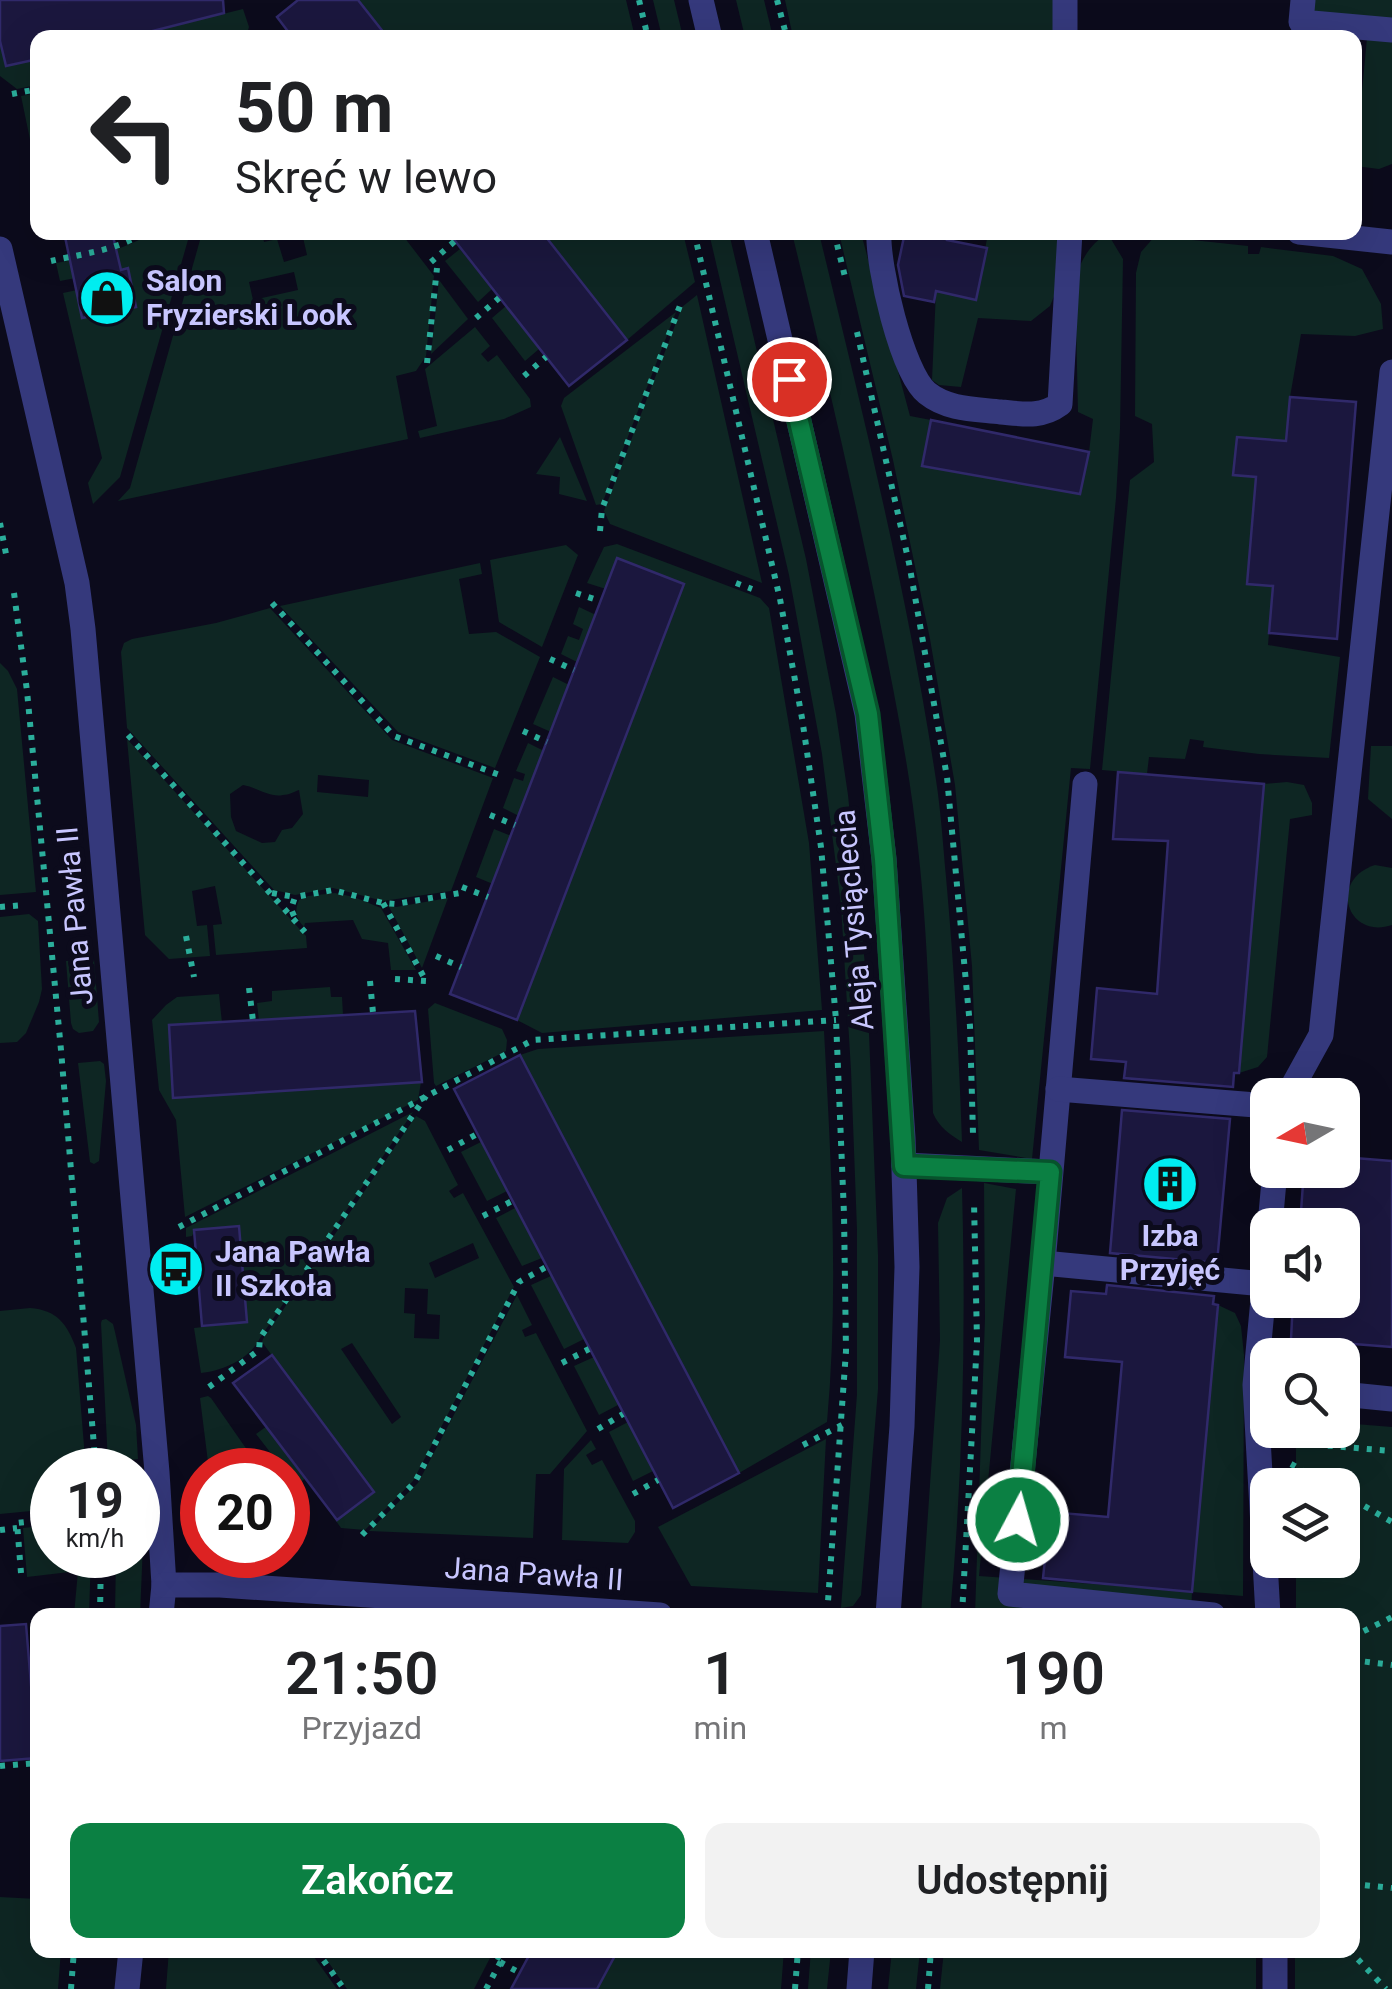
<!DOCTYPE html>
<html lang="pl">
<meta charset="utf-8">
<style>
body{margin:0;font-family:Roboto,sans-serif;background:#f2f2f2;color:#202124;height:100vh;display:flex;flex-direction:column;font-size:38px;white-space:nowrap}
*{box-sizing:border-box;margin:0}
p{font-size:32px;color:#757577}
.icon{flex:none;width:55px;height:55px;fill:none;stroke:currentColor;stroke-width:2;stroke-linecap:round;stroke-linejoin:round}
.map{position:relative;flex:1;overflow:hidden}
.drawer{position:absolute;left:30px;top:1608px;width:1330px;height:350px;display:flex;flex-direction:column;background:#fff;border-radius:20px;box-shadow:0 10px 40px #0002}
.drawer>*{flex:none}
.guide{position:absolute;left:30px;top:30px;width:1332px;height:210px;border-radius:20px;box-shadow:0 10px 40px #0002;background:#fff;color:#202124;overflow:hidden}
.needle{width:65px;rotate:261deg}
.fabs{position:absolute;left:1250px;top:1078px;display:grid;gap:20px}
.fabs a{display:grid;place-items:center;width:110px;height:110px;border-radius:20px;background:#fff;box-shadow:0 10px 40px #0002;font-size:50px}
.speed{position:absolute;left:30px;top:1448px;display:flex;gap:20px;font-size:50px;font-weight:700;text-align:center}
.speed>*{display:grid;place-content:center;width:130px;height:130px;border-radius:50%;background:#fff;box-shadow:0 10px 40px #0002;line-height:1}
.speed small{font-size:25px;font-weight:400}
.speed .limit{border:15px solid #d22;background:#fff;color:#111}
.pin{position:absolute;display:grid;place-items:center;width:85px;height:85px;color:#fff;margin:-42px;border:5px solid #fff;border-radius:50%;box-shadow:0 2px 10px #0007}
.me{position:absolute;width:110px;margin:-55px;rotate:6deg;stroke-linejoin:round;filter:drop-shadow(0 0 8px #0008)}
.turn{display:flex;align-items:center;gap:35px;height:210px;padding:0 40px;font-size:45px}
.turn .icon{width:130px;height:130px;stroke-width:2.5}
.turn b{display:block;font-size:70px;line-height:85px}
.eta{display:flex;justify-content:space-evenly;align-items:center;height:170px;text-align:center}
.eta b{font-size:60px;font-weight:600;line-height:70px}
.primary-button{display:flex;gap:20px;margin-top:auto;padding:20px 40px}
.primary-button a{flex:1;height:115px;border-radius:20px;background:#0b8043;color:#fff;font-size:40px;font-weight:600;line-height:115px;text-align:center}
.primary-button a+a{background:#f2f2f2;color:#202124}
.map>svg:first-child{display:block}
.green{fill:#0e2623;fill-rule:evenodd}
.building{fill:#1b173e;stroke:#30296a;stroke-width:2.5}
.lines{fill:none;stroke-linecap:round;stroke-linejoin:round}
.path{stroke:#2bae9b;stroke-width:6;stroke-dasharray:5 8;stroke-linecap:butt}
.minor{stroke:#35397c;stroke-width:25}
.route-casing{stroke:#07532c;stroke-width:25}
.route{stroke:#0b8043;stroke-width:18}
.labels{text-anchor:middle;stroke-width:10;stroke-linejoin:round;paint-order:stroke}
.poi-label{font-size:30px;font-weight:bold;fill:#c8c6ff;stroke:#0c0b1c;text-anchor:start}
.street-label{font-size:30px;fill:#c8c6ff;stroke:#0c0b1c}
</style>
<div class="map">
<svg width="1392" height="1989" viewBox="0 0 1392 1989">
<rect width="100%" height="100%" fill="#0c0b1c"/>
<g class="green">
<polygon points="358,0 626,0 635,37 388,37"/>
<polygon points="653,0 674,0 683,37 662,37"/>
<polygon points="736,0 764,0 773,37 745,37"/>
<polygon points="785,0 1053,0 1053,37 793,37"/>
<polygon points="1314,0 1392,0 1392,22 1314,13"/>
<polygon points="243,9 249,27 246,37 125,38"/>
<polygon points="1367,38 1392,41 1392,164 1379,169 1355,166"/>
<polygon points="0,41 7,66 37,59 37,85 17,89 0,76"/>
<polygon points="37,93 38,93 37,173 21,96"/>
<path d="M 151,233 L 190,233 L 120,477 L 93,504 L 88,483 L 102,458 L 63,293 L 77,290 L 83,318 L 136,306 L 128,268 L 60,281 L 56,263 C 88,257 124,251 151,233 Z"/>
<path d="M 388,233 L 392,236 L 396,233 L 401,233 L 434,276 L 426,356 L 416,371 L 396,376 L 408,439 L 118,501 L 130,488 L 202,233 L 262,233 L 264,242 L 277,239 L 284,262 L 307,255 L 302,233 ZM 294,272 L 298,290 L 253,300 L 249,282 Z"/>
<polygon points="542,233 683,233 695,282 627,340"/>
<polygon points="709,233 729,233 806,559 836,714 848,795 867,985 878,1255 878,1389 861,1595 853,1606 841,1608 857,1394 857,1230 851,1070 841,905 822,754 789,575"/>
<path d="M 792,233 L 819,233 C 863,414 908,595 936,780 C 941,812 943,845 946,877 C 954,965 959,1053 962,1142 C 949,1134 939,1127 933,1113 C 930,1024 928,936 918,848 C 910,770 894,693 879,617 C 853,488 823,360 792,233 Z"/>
<path d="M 839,233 L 861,233 L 910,416 L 931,420 L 922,465 L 1080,494 L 1089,452 L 1093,419 L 1078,412 L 1075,278 C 1082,259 1090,243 1108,234 L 1123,259 L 1120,429 L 1116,498 L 1090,769 L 1071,768 L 1032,1159 L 979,1150 L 972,966 L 955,785 L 930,639 L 893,460 Z"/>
<polygon points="988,233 1013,233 1058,240 1057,289 1050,306 1031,321 978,318 961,387 939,385 932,380 936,291 976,299"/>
<polygon points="1155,236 1248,246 1248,254 1259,254 1261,247 1333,256 1362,269 1381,304 1383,329 1355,336 1301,334 1290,397 1286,441 1237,437 1233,474 1256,477 1273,586 1268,645 1340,657 1329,758 1259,754 1203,747 1204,741 1190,739 1185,759 1149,757 1147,774 1102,770 1130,480 1154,462 1152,424 1135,416 1136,273 1141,252"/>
<polygon points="460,249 492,289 478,302 445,261"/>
<polygon points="439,280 468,319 431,354"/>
<polygon points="697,295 762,583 610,524 604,511 682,307"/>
<polygon points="506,306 539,349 525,361 492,318"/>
<polygon points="676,312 602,504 596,505 561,406 564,398"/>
<polygon points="475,327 490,346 481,354 488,362 497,355 530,399 531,407 504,419 420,438 418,431 437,426 425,369"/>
<polygon points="560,437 587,501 559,494 560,477 536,474"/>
<polygon points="617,544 760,598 769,608 809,843 822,1010 542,1033 517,1020 684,584 618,558 606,589 587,583 604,547"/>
<polygon points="566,545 578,555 542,647 499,622 490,560"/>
<polygon points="480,563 482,574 459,579 469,634 496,632 540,657 495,768 398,732 280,606"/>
<polygon points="579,607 596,615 577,662 561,654 568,636 579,640 583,629 573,624"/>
<path d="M 270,608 L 392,740 L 493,778 L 451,891 L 383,901 L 333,888 L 295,895 L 274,890 L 127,728 L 121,652 L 124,643 L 132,639 L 216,623 ZM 318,775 L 369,780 L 368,797 L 317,792 ZM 243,785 C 256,787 270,798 283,795 C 289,795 293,792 299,790 L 303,814 L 292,828 L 282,830 L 275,842 L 262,843 L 236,831 L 231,817 L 230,794 Z"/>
<polygon points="0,663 8,671 17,689 36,892 0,895"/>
<polygon points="553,677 569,685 551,732 533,724"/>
<polygon points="127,739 306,936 307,948 216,955 213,925 222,924 215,886 192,891 197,926 207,925 210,956 169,959 145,935"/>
<polygon points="528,743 544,751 519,816 503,808 514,778 523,781 525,774 516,771"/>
<polygon points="1371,746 1392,746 1392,819 1368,799"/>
<polygon points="1287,782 1304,785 1312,803 1312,815 1290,819 1267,1057 1258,1067 1239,1073 1264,784"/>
<polygon points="494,829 511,836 493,884 476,877"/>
<path d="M 1375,865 L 1392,868 L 1392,925 C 1347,940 1328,880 1375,865 Z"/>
<path d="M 335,893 L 354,897 L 381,908 L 416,970 L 391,970 L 388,943 L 362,939 L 353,920 L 305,923 L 304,927 C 296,918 294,912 299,900 L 308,896 Z"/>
<polygon points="448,898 422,968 388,905 396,907"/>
<polygon points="29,914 38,921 42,989 39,1002 26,1033 17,1042 0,1043 0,917"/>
<polygon points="94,959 99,1022 93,1031 79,1033 73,1029 71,1023 66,961"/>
<polygon points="330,987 331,997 342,997 343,1015 259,1021 257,1003 272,1001 272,991"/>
<polygon points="219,994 222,1023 421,1082 418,1100 185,1217 176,1120 159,1090 152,1020 166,1005 177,997"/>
<polygon points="435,1003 502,1029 507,1040 506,1051 436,1086 434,1083 428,1009"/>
<path d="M 824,1031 C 831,1161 839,1292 827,1422 L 739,1473 L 520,1055 L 538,1049 Z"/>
<polygon points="100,1061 104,1064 106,1081 99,1161 94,1164 90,1162 78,1063"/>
<path d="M 413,1112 L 260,1338 C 250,1359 222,1371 201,1373 L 194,1328 L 247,1322 L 239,1227 L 195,1230 L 192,1236 L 186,1237 L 186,1228 Z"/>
<path d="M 416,1116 L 425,1121 L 458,1185 L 449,1191 L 454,1198 L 463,1193 L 514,1287 L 413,1481 L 365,1530 L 341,1528 L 306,1478 L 295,1486 L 288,1475 L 288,1470 L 284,1470 L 256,1434 L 267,1426 L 319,1419 L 262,1342 L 263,1339 ZM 473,1243 L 479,1258 L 435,1278 L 429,1263 ZM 405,1288 L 428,1289 L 427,1314 L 440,1315 L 439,1339 L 414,1338 L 415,1314 L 404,1313 ZM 352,1343 L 401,1417 L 392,1424 L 341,1349 Z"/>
<polygon points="481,1142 507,1191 487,1201 461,1152"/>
<polygon points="984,1183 1016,1189 979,1576 1192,1591 1218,1305 1235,1313 1241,1326 1244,1355 1243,1596 1192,1592 1191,1615 975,1615 985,1318"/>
<path d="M 962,1188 C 966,1330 963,1473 950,1615 L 921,1615 L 940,1340 L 938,1223 L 947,1198 Z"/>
<polygon points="515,1208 542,1258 522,1266 496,1218"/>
<polygon points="551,1276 584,1339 564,1349 531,1285"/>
<polygon points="517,1295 532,1325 522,1330 525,1337 536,1333 587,1431 550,1474 536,1474 533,1538 369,1531 418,1483"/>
<path d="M 30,1308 C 57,1310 67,1324 76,1348 L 86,1470 L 52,1470 L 52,1509 L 0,1514 L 0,1311 Z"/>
<polygon points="106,1319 113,1324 115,1332 136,1425 138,1459 108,1463 101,1323 102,1320"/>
<polygon points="594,1357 618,1405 599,1415 574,1366"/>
<polygon points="208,1396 211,1398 261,1470 209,1470 200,1398"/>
<polygon points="628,1422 653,1471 633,1481 609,1432"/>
<polygon points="1343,1423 1392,1427 1392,1989 1295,1989 1295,1950 1352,1950 1352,1615 1296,1615 1296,1560 1342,1560 1342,1485 1296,1485 1296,1430 1342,1430"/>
<polygon points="826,1439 818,1593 691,1586 658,1527"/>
<polygon points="591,1440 596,1449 586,1455 592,1465 602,1460 635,1521 635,1532 628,1543 562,1540 564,1469"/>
<polygon points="138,1488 141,1488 143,1544 140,1615 115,1615 116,1555 138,1555"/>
<polygon points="52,1525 52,1555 91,1555 89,1615 74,1615 78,1571 27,1577 23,1528"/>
<polygon points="0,1897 37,1899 38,1950 61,1950 58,1989 0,1989"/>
<polygon points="169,1950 309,1950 337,1989 166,1989"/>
<polygon points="320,1950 474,1950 490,1958 474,1989 347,1989"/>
<polygon points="618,1950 784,1950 781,1989 597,1989"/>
<polygon points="811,1950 831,1950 827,1989 808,1989"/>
<polygon points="892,1950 920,1950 916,1989 888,1989"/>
<polygon points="944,1950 1256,1950 1256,1989 940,1989"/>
</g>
<g class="building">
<polygon points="0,0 223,0 224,13 125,38 38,38 38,59 6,66 0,41"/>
<polygon points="298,0 358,0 388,38 293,38 277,17"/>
<polygon points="64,232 112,232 121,270 128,268 136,307 82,318"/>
<polygon points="448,232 542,232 627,340 569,386"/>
<polygon points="905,232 948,232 947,240 987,248 976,300 936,291 934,302 904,296 898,265"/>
<polygon points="1290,397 1356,402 1337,639 1269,633 1273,586 1247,584 1256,477 1233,475 1237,437 1286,441"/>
<polygon points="931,420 1089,452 1080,494 922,466"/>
<polygon points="617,558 684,584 517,1020 450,994"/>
<polygon points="1118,772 1264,784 1239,1073 1234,1073 1233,1087 1124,1078 1126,1062 1091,1059 1097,988 1157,994 1168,841 1113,839"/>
<polygon points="415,1011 422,1082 173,1098 169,1025"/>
<polygon points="520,1055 739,1473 673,1508 454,1089"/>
<polygon points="1122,1110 1230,1119 1217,1263 1110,1253"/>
<polygon points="1342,1157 1392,1161 1392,1347 1291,1339 1293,1300 1342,1300 1342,1225 1300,1225 1304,1170 1342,1170"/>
<polygon points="239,1226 247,1322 202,1326 194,1230"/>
<polygon points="1107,1285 1214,1296 1213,1304 1218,1305 1192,1592 1043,1578 1050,1512 1108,1517 1122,1362 1065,1357 1071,1291 1106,1294"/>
<polygon points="272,1355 374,1492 337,1520 233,1383"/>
<polygon points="26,1624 37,1758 0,1761 0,1626"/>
<polygon points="532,1950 618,1950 597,1989 511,1989"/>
</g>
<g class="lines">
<g class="path">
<polyline points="639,0 648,38"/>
<polyline points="777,0 787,38"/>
<polyline points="12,94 38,89"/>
<polyline points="694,232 780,599 802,718 821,847 836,1020 844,1214 846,1351 827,1615"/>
<polyline points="834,232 846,281"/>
<path d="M 51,261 C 81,254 119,250 145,232"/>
<polyline points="431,262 455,241"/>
<polyline points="476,318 499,298"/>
<polyline points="857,332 909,563 947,777 970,1026 973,1134"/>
<polyline points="427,363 437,268"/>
<polyline points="524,376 546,357"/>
<polyline points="0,523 6,554"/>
<polyline points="600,531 602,509 681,303"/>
<polyline points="736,583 752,589"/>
<polyline points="14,593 27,691 61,1050 96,1470"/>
<polyline points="576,593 600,601"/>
<polyline points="272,603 394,736 505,777"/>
<polyline points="550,659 574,670"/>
<polyline points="523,731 547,742"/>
<polyline points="128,735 305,932"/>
<polyline points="490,815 515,825"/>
<polyline points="462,887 488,897"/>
<polyline points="272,893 295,897"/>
<polyline points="383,903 426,981"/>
<polyline points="0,907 25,905"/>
<polyline points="294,916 291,909 295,897 333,890 383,903 396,904 460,893"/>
<polyline points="186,936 194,977"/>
<polyline points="436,956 461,967"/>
<polyline points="395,979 426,981"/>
<polyline points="370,981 373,1013"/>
<polyline points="249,988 253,1021"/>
<polyline points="448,1150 477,1134"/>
<polyline points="483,1216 512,1201"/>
<polyline points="179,1227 533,1040 836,1020"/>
<polyline points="562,1363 589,1349"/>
<polyline points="209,1387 259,1350 260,1338 426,1096"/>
<polyline points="598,1429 623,1414"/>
<polyline points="803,1445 842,1425"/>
<polyline points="1291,1445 1291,1443 1296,1443 1392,1451"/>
<polyline points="1291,1464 1329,1485"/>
<polyline points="1342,1493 1392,1522"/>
<polyline points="633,1494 658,1480"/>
<polyline points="0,1530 17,1528"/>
<polyline points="362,1535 415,1482 519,1282 546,1267"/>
<polyline points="21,1573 17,1523 52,1519"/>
<polyline points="100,1615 101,1555"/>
<polyline points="962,1615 977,1341 974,1202"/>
<polyline points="1352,1637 1392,1617"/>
<polyline points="1352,1660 1392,1665"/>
<polyline points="37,1746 38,1746"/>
<polyline points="37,1753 38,1753"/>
<polyline points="0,1766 38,1763"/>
<polyline points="1352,1884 1392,1888"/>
<polyline points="316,1950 344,1989"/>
<polyline points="485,1950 502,1959"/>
<polyline points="1349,1950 1386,1989"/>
<polyline points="500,1962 520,1973"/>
<polyline points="71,1989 74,1950"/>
<polyline points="486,1989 507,1950"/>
<polyline points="795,1989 798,1950"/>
<polyline points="928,1989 931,1950"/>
</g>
<g class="minor">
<polyline points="701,0 710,38"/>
<polyline points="1065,0 1065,38"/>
<polyline points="1303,0 1301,22 1392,30"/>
<polyline points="755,232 867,714 884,859 903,1138 907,1267 902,1426 888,1615"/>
<path d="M 879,232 C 877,265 902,373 927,393 C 948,410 976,409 1001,412 C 1023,414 1041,418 1060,404 L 1070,232"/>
<polyline points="1299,232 1392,242"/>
<polyline points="0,249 77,583 83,629 157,1472 164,1585 161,1615"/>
<polyline points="1085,784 1043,1263 1010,1594 1213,1615"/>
<polyline points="1058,1089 1268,1106"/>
<polyline points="1288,1095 1321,1035 1392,372"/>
<polyline points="904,1165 1050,1172"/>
<polyline points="1270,1225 1275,1170"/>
<polyline points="1268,1246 1255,1385 1268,1615"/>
<polyline points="1043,1263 1264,1284"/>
<polyline points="1342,1394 1392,1399"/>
<polyline points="164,1585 220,1585 660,1615"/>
<polyline points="1275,1950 1275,1989"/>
<polyline points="127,1989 131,1950"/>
<polyline points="859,1989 862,1950"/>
</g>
</g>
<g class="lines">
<g class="route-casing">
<polyline id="route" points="789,379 868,714 884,859 904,1166 1050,1172 1018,1520"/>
</g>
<use href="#route" class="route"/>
</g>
<defs>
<g id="shop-disc" transform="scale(2.875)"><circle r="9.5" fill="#00eef1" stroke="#0c0b1c"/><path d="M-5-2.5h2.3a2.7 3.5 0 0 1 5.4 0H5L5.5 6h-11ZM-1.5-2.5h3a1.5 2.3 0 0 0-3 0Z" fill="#111"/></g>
<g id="building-disc" transform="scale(2.875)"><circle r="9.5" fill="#00eef1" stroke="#0c0b1c"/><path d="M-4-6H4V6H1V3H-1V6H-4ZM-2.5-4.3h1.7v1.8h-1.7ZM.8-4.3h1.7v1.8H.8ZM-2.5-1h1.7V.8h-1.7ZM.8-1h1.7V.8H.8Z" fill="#111"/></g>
<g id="bus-disc" transform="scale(2.875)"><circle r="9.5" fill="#00eef1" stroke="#0c0b1c"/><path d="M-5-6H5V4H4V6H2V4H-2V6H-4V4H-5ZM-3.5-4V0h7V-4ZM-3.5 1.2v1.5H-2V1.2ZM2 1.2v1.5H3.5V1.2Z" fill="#111"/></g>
</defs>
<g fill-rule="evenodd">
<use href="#shop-disc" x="107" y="298"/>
<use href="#building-disc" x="1170" y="1184"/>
<use href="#bus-disc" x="176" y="1269"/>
</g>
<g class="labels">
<g class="poi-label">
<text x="146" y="291">Salon<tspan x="146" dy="34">Fryzierski Look</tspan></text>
<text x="1170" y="1246" text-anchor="middle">Izba<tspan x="1170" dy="34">Przyjęć</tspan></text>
<text x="215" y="1262">Jana Pawła<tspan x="215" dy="34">II Szkoła</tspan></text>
</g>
<g class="street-label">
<text transform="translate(75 916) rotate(-95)" y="10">Jana Pawła II</text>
<text transform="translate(854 920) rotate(-95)" y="10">Aleja Tysiąclecia</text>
<text transform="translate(534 1574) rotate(4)" y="10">Jana Pawła II</text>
</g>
</g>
</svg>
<div class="fabs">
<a><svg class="needle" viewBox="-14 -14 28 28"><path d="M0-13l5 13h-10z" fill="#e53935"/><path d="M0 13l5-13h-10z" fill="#757577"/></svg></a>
<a><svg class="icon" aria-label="sound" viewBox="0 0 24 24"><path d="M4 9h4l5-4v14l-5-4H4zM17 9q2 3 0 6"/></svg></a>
<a><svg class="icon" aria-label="search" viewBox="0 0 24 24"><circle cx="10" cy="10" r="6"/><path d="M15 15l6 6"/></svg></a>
<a><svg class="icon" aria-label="layers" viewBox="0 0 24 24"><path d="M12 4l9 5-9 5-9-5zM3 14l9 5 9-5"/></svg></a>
</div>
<div class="speed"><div>19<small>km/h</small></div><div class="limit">20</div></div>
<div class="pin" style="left:789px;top:379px;background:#d93025"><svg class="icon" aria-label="arrive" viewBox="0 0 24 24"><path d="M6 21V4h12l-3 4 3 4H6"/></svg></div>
<svg class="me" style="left:1018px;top:1520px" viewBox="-20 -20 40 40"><circle r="17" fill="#0b8043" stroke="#fff" stroke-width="3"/><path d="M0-11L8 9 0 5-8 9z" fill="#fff"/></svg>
<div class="guide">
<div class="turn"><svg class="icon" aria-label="left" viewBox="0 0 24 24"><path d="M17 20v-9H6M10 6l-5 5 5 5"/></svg><div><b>50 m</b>Skręć w lewo</div></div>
</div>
<section class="drawer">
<div class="eta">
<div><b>21:50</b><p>Przyjazd</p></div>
<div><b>1</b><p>min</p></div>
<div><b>190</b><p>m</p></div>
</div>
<div class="primary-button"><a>Zakończ</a><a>Udostępnij</a></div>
</section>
</div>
